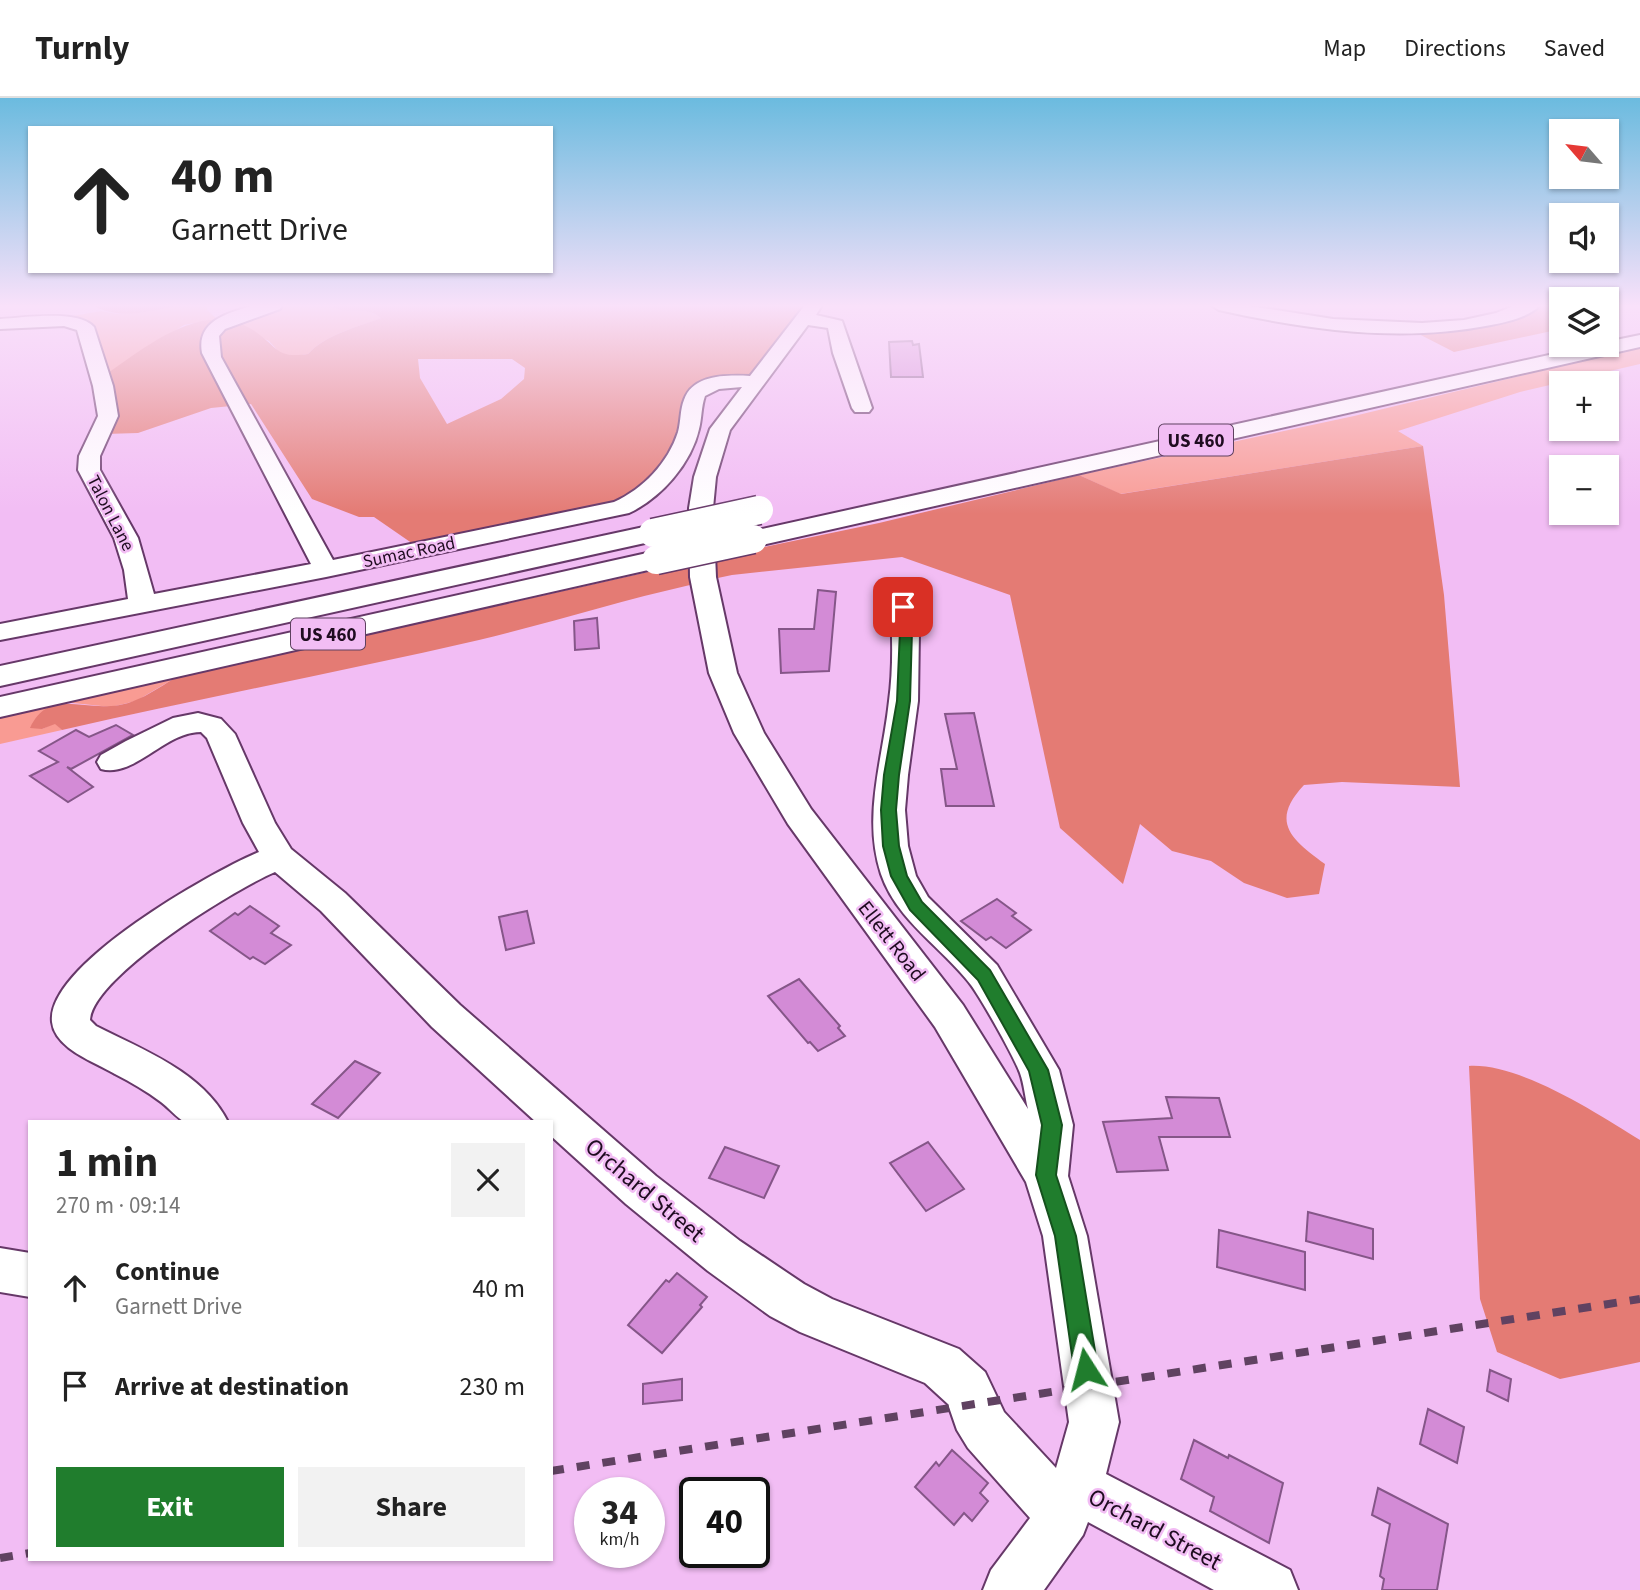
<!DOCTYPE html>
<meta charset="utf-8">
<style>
body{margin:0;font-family:"Source Sans 3",sans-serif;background:#f2f2f2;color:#222;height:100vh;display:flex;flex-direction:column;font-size:26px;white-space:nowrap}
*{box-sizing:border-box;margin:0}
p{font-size:23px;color:#767676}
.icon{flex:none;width:38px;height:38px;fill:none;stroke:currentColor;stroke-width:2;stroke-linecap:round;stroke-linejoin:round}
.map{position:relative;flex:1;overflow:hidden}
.sheet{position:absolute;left:28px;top:1022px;width:525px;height:441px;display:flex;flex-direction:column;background:#fff;border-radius:0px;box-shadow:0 2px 5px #0004}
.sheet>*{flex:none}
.hud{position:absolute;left:28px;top:28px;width:525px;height:147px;border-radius:0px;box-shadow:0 2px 5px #0004;background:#fff;color:#222;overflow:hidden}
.needle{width:46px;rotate:298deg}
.tools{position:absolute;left:1549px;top:21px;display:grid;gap:14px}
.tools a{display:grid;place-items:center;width:70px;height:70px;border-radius:0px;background:#fff;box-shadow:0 2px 5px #0004;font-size:35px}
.speed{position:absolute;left:574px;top:1379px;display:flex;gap:14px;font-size:35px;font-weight:700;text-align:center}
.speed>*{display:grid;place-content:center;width:91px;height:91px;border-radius:50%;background:#fff;box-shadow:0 2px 5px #0004;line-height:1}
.speed small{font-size:18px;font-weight:400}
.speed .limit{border:4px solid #111;border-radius:10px;background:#fff;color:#111}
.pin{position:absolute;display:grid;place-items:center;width:60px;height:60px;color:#fff;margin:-30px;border-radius:14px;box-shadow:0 4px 10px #0006}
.me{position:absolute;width:77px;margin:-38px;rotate:351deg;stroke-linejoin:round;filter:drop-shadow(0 0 5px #0008)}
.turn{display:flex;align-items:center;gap:24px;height:147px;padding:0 28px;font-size:32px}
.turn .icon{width:91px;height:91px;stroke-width:2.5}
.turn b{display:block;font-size:49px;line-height:60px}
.round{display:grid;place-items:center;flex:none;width:74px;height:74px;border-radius:0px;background:#f2f2f2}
.headline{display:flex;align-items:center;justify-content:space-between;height:119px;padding:0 28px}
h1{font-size:42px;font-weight:700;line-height:52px}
.button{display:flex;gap:14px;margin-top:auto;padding:14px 28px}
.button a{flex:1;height:80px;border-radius:0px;background:#207d2d;color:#fff;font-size:28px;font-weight:700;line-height:80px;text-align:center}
.button a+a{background:#f2f2f2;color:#222}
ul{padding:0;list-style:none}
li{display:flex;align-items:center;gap:21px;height:98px;padding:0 28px}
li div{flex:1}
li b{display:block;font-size:26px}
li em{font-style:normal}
header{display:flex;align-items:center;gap:42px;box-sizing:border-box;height:98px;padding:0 35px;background:#fff;border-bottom:2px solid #e0e0e0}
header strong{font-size:33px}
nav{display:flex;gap:38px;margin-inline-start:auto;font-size:24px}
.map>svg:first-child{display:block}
.green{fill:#f99b93}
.forest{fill:#e47b74;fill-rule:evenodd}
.building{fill:#d38bd6;stroke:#855688;stroke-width:2}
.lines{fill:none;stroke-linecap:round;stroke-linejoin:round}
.minor-casing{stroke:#663868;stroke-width:4}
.highway-casing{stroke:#663868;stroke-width:4}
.minor{fill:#fff;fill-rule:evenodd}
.highway{fill:#fff;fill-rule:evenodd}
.rail{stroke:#604261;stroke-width:8;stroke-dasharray:13 13;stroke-linecap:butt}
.highway-bridge-casing{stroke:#663868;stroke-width:31;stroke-linecap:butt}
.highway-bridge{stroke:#fff;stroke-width:28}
.route{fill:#207d2d;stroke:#15511d;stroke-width:2}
.labels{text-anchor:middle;stroke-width:5;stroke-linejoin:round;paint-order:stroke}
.far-street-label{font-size:18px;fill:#1f0c20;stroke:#f2bdf4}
.shield{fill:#f2bdf4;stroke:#5e4160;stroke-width:2}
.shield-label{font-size:19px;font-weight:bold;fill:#1f0c20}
.street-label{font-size:21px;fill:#1f0c20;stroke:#f2bdf4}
.near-street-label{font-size:24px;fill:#1f0c20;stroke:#f2bdf4}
</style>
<header>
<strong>Turnly</strong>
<nav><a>Map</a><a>Directions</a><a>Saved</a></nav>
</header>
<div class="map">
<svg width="1640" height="1492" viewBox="0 0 1640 1492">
<rect width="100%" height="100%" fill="#f2bdf4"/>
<g class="green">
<polygon points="180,207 208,207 207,212 217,221 184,227 103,278 89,228 50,222 101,213 117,216"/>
<path d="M 287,207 L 331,207 L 345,213 L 366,212 L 382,220 C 358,229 326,236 308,256 L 289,259 L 280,255 L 269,243 L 231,225 Z"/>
<polygon points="1640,249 1640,266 1520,294 1398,333 1423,348 1120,396 1079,377 1354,318"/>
<polygon points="175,580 136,603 111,609 63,604 42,631 55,625 62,632 0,646 0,619"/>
</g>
<g class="forest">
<path d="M 93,207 L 180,207 C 154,213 117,223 93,207 Z"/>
<path d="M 331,207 L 807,207 L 752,276 L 709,284 L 656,373 L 630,401 L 416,448 L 374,419 L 359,419 L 312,401 L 251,306 L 211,310 L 138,335 L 105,336 L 103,278 C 144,251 202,199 253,232 C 278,248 275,261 308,256 C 326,236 358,229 381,220 C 362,205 346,220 331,207 ZM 418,261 L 512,261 L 525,270 L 524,281 L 501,301 L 447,326 L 420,280 Z"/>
<polygon points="1540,207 1561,207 1561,231 1454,254 1411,232 1534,211"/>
<path d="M 1423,348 L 1444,497 L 1460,689 L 1342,684 L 1304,687 C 1269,724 1292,742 1325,766 L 1319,796 L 1287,800 L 1244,785 L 1211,763 L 1172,753 L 1140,726 L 1123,786 L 1060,730 L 1010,497 L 902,459 L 732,477 L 713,481 L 712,460 L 879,425 L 1079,377 L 1121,396 Z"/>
<path d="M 688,465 L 690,487 C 619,503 550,525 479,542 C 340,574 201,600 62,632 L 55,626 L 42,631 L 30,630 C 48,592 79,611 111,608 C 135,607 155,592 175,580 Z"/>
<path d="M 1469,968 C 1520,965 1597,1015 1640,1042 L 1640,1264 L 1560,1281 L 1497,1254 L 1480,1201 Z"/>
</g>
<g class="building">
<polygon points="912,243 913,247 919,246 923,279 891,279 889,244"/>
<polygon points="818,492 836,494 829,573 781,575 779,531 814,531"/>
<polygon points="597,520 599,550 575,552 574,523"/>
<polygon points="974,615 994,708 946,708 941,671 957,671 945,616"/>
<polygon points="116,627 133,637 71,671 67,669 93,689 68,704 30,678 58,664 39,653 76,632 89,639"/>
<polygon points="997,801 1016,815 1012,818 1031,832 1006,850 991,839 986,842 961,823"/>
<polygon points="250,808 279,828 271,835 291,847 265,866 253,859 250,861 210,833 235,815 238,817"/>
<polygon points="527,813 534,845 506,852 499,819"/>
<polygon points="799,881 840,928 838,930 845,938 818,953 810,944 808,945 768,898"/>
<polygon points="355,963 380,975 338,1020 312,1006"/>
<polygon points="1166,999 1219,1000 1230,1039 1159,1039 1168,1072 1117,1074 1103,1024 1172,1020"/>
<polygon points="928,1044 964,1091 926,1113 890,1065"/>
<polygon points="725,1049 779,1068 764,1100 709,1080"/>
<polygon points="1308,1114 1373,1131 1373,1161 1306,1143"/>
<polygon points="1219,1132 1305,1154 1305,1192 1217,1169"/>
<polygon points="677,1175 707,1199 700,1207 702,1209 662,1255 628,1227 666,1182 669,1184"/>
<polygon points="1490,1272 1511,1281 1508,1303 1487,1293"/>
<polygon points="682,1281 682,1302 643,1306 643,1286"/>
<polygon points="1428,1311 1464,1329 1457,1365 1420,1346"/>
<polygon points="1194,1342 1228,1360 1229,1357 1283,1385 1269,1445 1210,1413 1214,1399 1181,1381"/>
<polygon points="952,1352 988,1385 980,1395 988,1403 972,1423 964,1415 954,1427 915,1389 936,1364 939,1368"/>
<polygon points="1378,1390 1448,1426 1437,1492 1382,1492 1384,1481 1380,1478 1390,1426 1372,1417"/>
</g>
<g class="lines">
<g class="minor-casing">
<g id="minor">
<path d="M 254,207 L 282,207 L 280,211 L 225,231 L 219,238 L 221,259 L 333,462 L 614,404 C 643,391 668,365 678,334 C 681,323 680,312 684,302 C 693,276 727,277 750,278 L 805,207 L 822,207 L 816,217 L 842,223 L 872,310 L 869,314 L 855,314 L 852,310 L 833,255 L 828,230 L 808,227 L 730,332 L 716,379 L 713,410 L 716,479 L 737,575 L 764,635 L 811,711 L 963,907 L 1028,1011 C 1025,999 1024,986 1020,975 C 1013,957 982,902 971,887 C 942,849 897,823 881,776 C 862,718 883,661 889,603 C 894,567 892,529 890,492 L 894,487 L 903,484 L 912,487 L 916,492 L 919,532 L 918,603 L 908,677 L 905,712 L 908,748 L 916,778 L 928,799 L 997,867 L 1059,972 L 1073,1027 L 1068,1078 L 1087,1138 L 1119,1324 L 1106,1376 L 1290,1472 L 1298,1492 L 1214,1492 L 1088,1424 L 1083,1437 L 1044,1492 L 983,1492 L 991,1472 L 1030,1420 L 968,1350 L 957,1332 L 948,1306 L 925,1285 L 800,1234 L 770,1218 L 708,1173 L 626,1106 L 551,1038 L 551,1024 L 536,1024 L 432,929 L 321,813 L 275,774 C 235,791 93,878 90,922 L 96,928 C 143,952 203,974 228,1024 C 216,1024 196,1028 185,1024 C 178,1021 168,1009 161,1004 C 146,993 131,984 115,976 C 95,964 55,951 52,924 C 46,867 213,773 259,754 L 243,725 L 207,640 L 201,634 C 164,634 135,680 101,671 L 97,664 L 101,657 L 126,643 L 173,620 L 198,615 L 221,621 L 235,636 L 275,725 L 291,751 L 345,795 L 460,907 L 656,1078 L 740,1143 L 804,1186 L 832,1201 L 959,1251 L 985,1274 L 1004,1314 L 1056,1370 L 1069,1324 L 1043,1138 L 1026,1084 L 935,929 L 788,726 L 734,635 L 709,575 L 690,479 L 689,410 L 694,379 L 710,331 L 742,289 L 719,291 L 705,298 C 701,309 702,320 699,331 C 691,366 661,400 629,415 L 326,479 L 0,542 L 0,526 L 128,501 L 124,472 L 114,440 L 78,372 L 79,358 L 98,318 L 93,288 L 77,232 L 64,228 L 0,231 L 0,221 C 23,220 78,211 94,229 L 113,288 L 118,318 L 100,358 L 100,372 L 138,440 L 154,496 L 311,466 L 202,255 C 196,222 229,215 254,207 Z"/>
<path d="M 1211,207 L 1244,207 L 1333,221 L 1422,225 L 1464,222 L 1496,215 L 1516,207 L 1540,207 C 1530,219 1506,224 1491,227 C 1401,245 1308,232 1219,212 Z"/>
<polygon points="0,1150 30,1155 30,1199 0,1194"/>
</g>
</g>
<g class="highway-casing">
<g id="highway">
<polygon points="1640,237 1640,249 753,449 743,447 739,441 743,435 753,433 1594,247 1606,247 1606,244"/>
<polygon points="653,427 663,429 667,435 663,441 0,588 0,568"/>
<polygon points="656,453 666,456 670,462 666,468 0,619 0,599"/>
</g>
</g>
<use href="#minor" class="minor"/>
<use href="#highway" class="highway"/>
<g class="rail">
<polyline points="551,1373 1640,1201"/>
<polyline points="0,1460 30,1455"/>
</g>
<g class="highway-bridge-casing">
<g id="highway-bridge">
<polyline points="653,435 759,412"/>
<polyline points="656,462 753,441"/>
</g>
</g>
<use href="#highway-bridge" class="highway-bridge"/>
</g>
<linearGradient id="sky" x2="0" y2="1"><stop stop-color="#6bbbdf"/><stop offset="0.5" stop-color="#f9e1fa"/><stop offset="1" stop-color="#f9e1fa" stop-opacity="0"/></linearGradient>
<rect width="1640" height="416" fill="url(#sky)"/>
<polygon class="route" points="903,505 909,509 912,532 910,603 899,677 896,712 899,748 907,778 922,804 990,872 1048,972 1062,1027 1056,1077 1076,1138 1098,1271 1094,1279 1086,1283 1078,1279 1074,1271 1055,1138 1036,1077 1042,1027 1029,973 978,882 910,812 891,778 883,748 881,712 884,677 897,603 900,532 897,509"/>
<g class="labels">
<g class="far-street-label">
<text transform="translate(111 415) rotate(63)" y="6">Talon Lane</text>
<text transform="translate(409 454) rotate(-12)" y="6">Sumac Road</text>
</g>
<g class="shield">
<rect x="1159" y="326.5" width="74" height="31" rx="5"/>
<rect x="291" y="520.5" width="74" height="31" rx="5"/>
</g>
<g class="shield-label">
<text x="1196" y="349">US 460</text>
<text x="328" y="543">US 460</text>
</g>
<g class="street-label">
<text transform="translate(892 843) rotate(52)" y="7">Ellett Road</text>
</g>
<g class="near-street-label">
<text transform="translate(645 1092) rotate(40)" y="8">Orchard Street</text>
<text transform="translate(1155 1431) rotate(28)" y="8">Orchard Street</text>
</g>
</g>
</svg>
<div class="tools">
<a><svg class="needle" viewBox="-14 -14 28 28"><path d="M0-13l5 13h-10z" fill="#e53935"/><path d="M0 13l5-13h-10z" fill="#767676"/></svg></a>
<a><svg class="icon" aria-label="sound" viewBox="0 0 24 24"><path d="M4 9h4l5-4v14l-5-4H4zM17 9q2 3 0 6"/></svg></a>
<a><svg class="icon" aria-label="layers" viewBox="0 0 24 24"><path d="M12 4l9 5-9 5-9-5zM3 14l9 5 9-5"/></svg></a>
<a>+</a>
<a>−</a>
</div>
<div class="speed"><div>34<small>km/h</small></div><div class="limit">40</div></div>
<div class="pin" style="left:903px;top:509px;background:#d93025"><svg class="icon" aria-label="arrive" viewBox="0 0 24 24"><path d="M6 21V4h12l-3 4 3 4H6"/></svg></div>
<svg class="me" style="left:1086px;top:1271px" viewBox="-20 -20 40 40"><path d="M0-17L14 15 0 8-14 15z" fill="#207d2d" stroke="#fff" stroke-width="4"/></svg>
<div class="hud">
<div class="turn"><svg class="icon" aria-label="ahead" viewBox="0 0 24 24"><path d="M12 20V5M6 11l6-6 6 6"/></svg><div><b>40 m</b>Garnett Drive</div></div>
</div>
<section class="sheet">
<div class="headline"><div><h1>1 min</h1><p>270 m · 09:14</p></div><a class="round"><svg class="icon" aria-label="close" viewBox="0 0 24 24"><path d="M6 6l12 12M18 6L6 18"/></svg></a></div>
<ul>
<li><svg class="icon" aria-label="ahead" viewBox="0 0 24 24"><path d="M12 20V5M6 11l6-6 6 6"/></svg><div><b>Continue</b><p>Garnett Drive</p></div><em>40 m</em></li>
<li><svg class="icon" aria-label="arrive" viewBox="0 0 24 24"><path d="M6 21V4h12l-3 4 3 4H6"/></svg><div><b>Arrive at destination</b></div><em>230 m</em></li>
</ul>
<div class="button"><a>Exit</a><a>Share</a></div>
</section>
</div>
